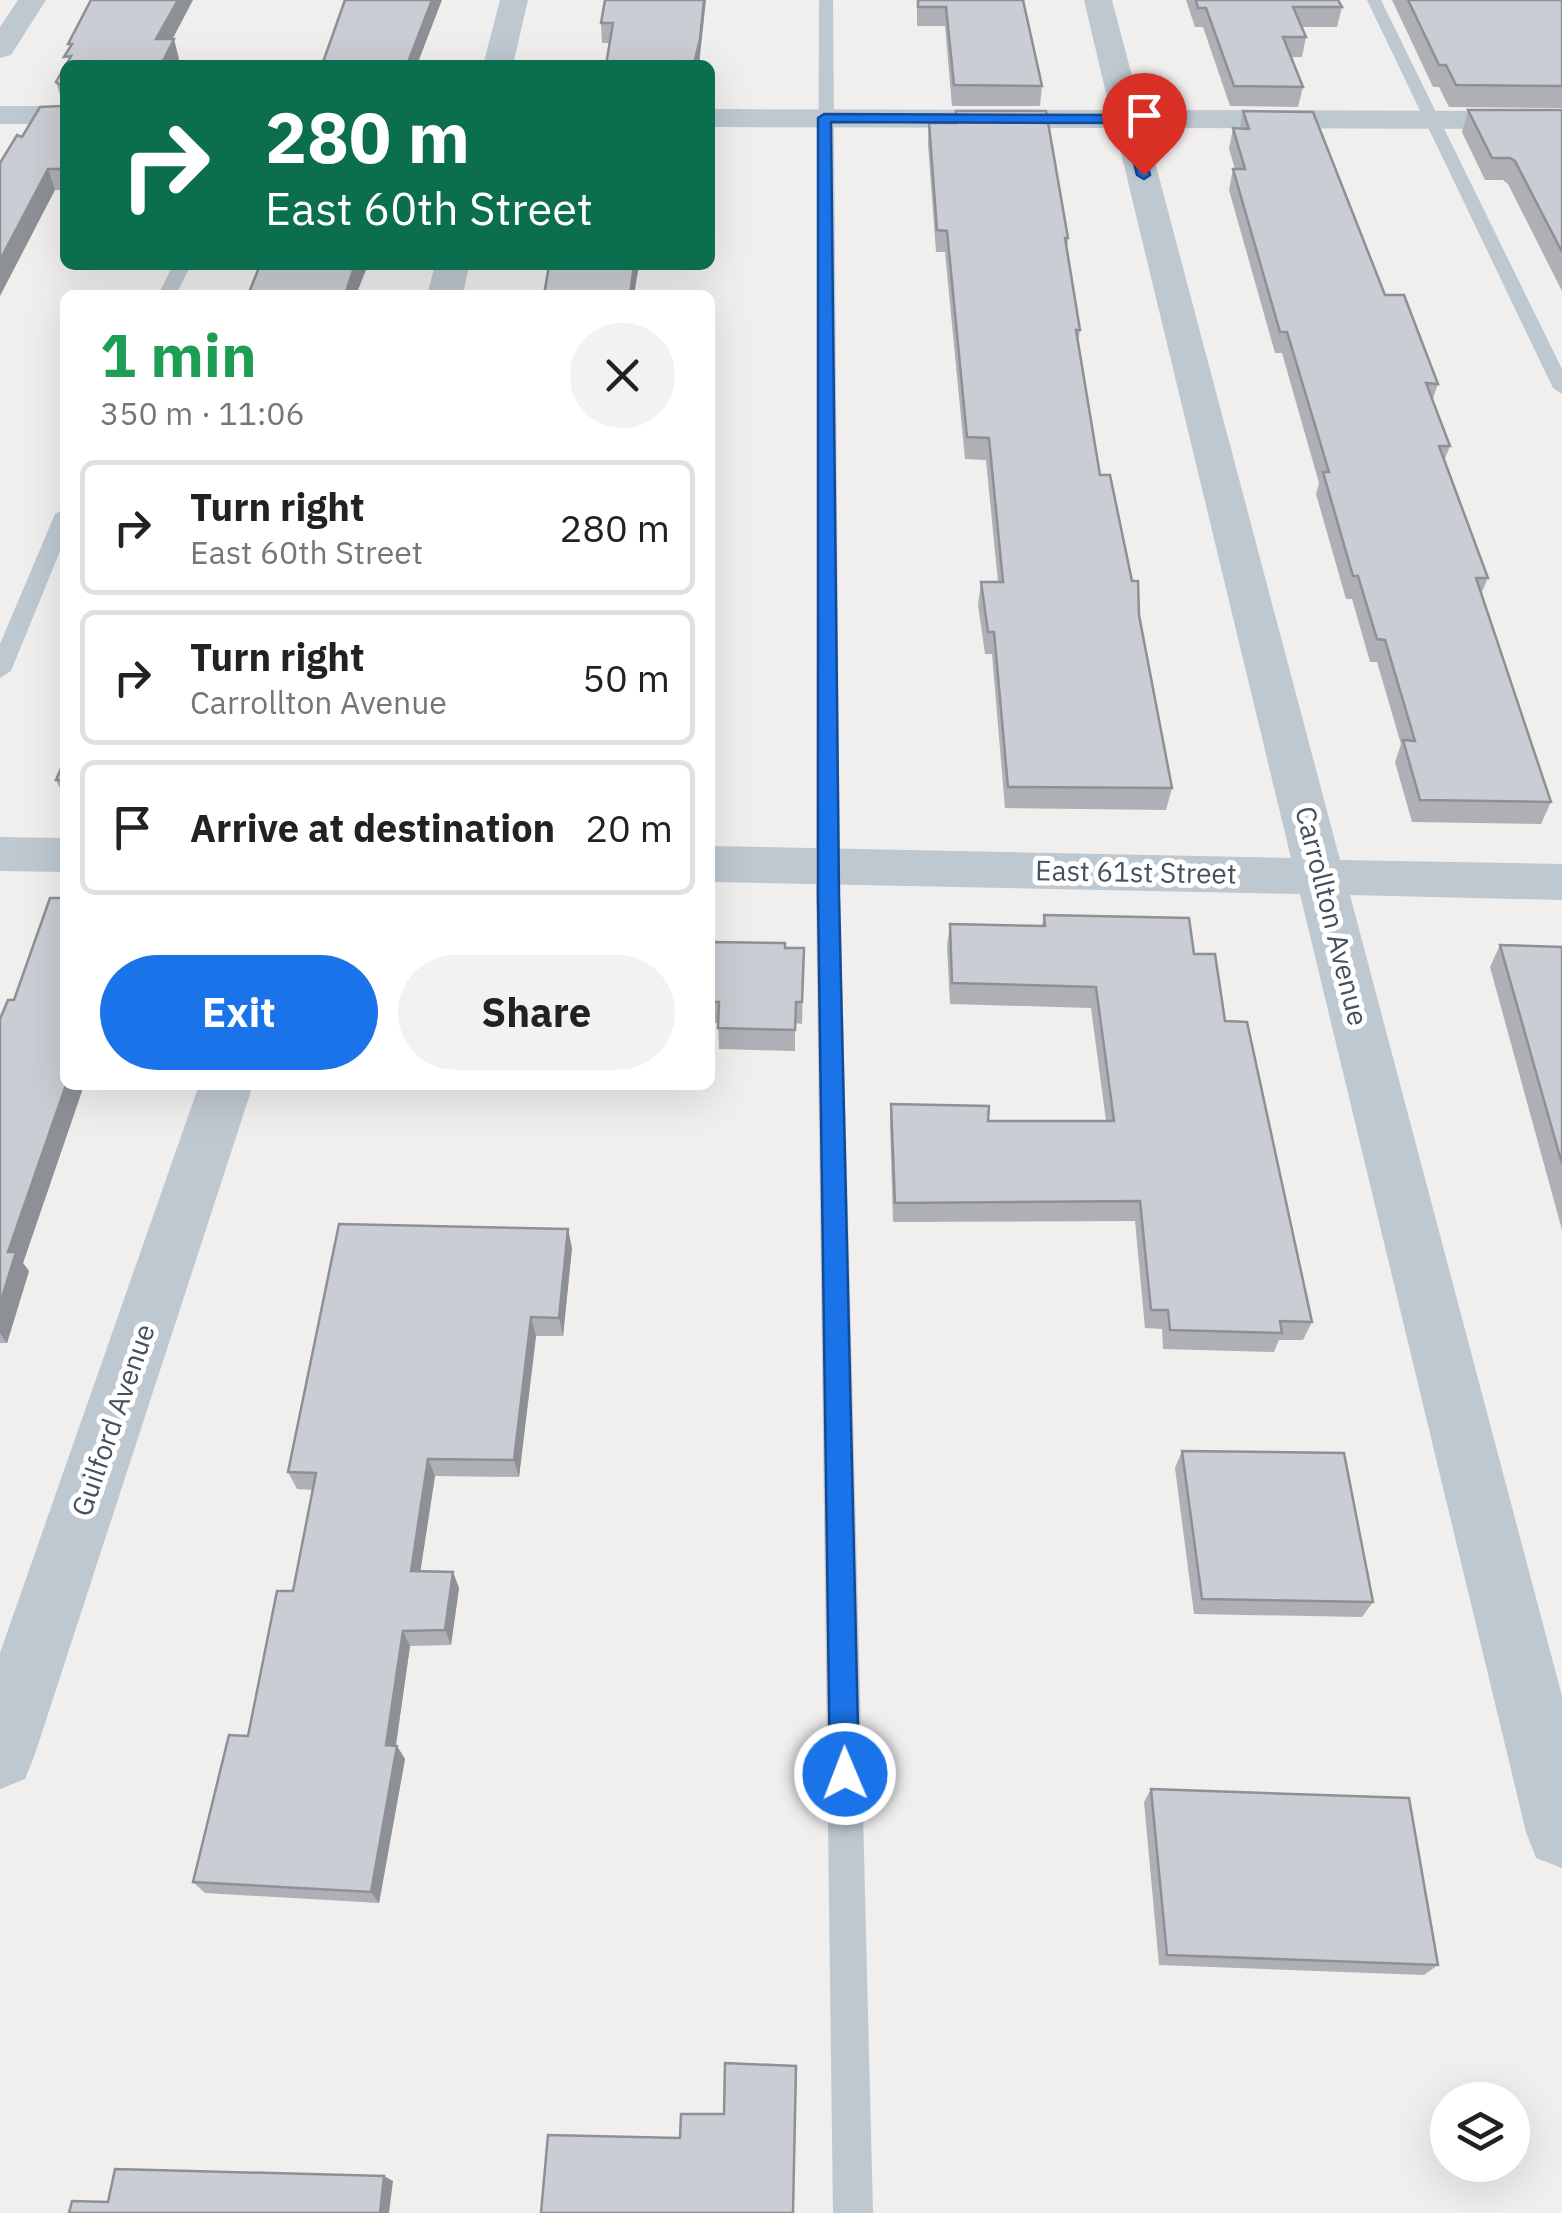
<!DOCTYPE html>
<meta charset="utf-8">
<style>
body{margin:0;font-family:"IBM Plex Sans",sans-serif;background:#f2f2f2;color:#222;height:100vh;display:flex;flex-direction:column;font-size:38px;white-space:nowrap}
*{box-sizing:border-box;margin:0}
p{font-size:32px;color:#767676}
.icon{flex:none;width:55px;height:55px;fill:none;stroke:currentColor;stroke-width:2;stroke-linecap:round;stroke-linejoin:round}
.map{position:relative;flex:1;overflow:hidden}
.side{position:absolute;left:60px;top:290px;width:655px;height:800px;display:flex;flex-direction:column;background:#fff;border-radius:15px;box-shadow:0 10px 40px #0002}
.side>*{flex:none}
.top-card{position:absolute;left:60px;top:60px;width:655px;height:210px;border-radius:15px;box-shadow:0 10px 40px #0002;background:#0b6e4f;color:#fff;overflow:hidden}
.tools{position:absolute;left:1430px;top:2082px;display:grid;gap:20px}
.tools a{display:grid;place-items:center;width:100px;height:100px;border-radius:50%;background:#fff;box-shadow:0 10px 40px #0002;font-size:50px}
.pin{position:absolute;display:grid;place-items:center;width:85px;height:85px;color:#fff;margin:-102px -42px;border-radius:50% 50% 50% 0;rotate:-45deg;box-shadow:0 0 10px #0007}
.pin .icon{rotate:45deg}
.me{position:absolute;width:110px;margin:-55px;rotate:359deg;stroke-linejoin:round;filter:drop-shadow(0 0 8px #0008)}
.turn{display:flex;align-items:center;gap:35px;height:210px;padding:0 40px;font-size:45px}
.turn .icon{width:130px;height:130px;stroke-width:2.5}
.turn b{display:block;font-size:70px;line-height:85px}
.round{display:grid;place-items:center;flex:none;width:105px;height:105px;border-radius:52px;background:#f2f2f2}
.headline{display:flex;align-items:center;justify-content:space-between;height:170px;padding:0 40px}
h1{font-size:60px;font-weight:700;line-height:75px;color:#1e9e55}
.cta{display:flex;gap:20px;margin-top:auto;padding:20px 40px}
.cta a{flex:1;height:115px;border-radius:60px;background:#1a73e8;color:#fff;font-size:40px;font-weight:700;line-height:115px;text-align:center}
.cta a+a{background:#f2f2f2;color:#222}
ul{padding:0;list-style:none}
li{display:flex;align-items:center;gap:30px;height:135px;margin:0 20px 15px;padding:0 20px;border:5px solid #e0e0e0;border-radius:15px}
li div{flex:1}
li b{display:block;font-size:38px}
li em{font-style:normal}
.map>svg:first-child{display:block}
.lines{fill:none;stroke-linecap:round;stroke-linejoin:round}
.service{fill:#bec8d0;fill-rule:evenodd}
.minor{fill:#bec8d0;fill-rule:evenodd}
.wall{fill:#aeb0b5}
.shaded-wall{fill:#8d9094}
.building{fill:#cacdd3;stroke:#8d9094;stroke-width:2.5}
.route{fill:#1a73e8;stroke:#114b97;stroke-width:2.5}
.labels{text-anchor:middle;stroke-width:10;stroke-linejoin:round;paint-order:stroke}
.street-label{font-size:28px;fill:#45515c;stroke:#fff}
</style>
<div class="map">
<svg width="1562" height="2213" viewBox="0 0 1562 2213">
<rect width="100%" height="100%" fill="#f1eeee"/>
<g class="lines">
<g class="service">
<polygon points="819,0 833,0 840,895 873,2213 833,2213 816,895"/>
<polygon points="1367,0 1381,0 1562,369 1562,394 1553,388"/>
<polygon points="173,265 191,265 176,295 158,295"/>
<polygon points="65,508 65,539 11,671 0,678 0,644 55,514"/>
</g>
<g class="minor">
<polygon points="18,0 46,0 11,55 0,58 0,27"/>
<polygon points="500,0 528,0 513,65 483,65"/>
<polygon points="1084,0 1112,0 1141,110 1562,111 1562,129 1146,128 1340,860 1562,864 1562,900 1350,895 1562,1696 1562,1868 1536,1858 1526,1832 1300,894 710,882 710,846 1291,858 1115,128 710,127 710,109 1110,110"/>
<rect x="0" y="106" width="65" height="18"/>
<polygon points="435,265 469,265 463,295 427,295"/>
<polygon points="0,837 65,838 65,872 0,871"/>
<polygon points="199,1085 253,1085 35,1754 25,1779 0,1789 0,1653"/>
</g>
</g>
<g class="wall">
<polygon points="605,0 700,59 699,65 606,65 610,43 602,43 601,23"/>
<polygon points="917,0 1023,0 1042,86 1040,106 952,106 945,26 917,26"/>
<polygon points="1186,0 1338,0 1342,7 1337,27 1302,27 1306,37 1302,57 1291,57 1303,87 1298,107 1230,106 1203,27 1195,27"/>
<polygon points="1392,0 1562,0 1562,108 1449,107 1439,87 1433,87"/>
<polygon points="65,67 65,190 55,190 22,137 61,106 62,101 56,82"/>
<polygon points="1468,110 1562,111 1562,291 1508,184 1503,180 1485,180 1462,132"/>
<polygon points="956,111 1068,238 1067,250 1080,330 1078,341 1100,475 1139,615 1172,788 1166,810 1005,808 992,654 985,654 978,605 981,582 998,582 986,460 965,459 945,252 936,252 928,144 929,123 955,123"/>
<polygon points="1243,111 1385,295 1438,384 1432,401 1450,446 1444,461 1488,578 1481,594 1551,802 1541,824 1412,822 1395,762 1401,744 1377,662 1370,662 1352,599 1346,599 1316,494 1319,483 1282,353 1275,353 1229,190 1233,169 1235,169 1229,149 1233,128 1240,129"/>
<polygon points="65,759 65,799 56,780"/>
<polygon points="1044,915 1194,954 1225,1021 1312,1322 1303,1340 1279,1340 1274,1352 1163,1349 1162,1329 1145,1328 1135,1221 893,1222 890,1125 891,1104 988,1121 1106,1121 1091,1008 950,1004 947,946 950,924 1042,926"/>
<polygon points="710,942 804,948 802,1024 795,1023 795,1051 719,1049 718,1023 710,1023"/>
<polygon points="1500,945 1562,947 1562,1230 1490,967"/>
<polygon points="14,1000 65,1085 90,1085 89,1088 83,1088 23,1263 29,1271 7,1343 0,1343 0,1019"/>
<polygon points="572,1248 563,1336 536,1336 519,1477 435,1476 420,1571 453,1572 459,1588 451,1645 410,1646 396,1745 405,1759 379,1903 205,1893 193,1882 248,1736 293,1591 313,1490 297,1489 288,1472"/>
<polygon points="1182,1451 1373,1602 1362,1617 1194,1614 1175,1468"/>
<polygon points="1151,1789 1438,1965 1424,1975 1159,1965 1144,1802"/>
</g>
<g class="shaded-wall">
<polygon points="178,0 193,0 162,59 156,39"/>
<polygon points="432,0 442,0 417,65 407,65"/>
<polygon points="704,0 706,0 699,65 689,65"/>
<polygon points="174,39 179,59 176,65 161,65"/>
<polygon points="48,169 55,190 0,296 0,260"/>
<polygon points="355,265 368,265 356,295 345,295"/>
<polygon points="634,265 639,265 634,295 630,295"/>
<polygon points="66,1085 81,1085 83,1088 23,1263 29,1271 7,1343 0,1333 0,1304 8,1252"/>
<polygon points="568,1229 572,1248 563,1336 559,1318"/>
<polygon points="531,1317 536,1336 519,1477 514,1460"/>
<polygon points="428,1459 435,1476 418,1587 411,1571"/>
<polygon points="453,1572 459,1588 451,1645 445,1630"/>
<polygon points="403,1631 410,1646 394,1758 386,1745"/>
<polygon points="397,1746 405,1759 379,1903 371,1892"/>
<polygon points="384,2176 393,2181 389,2213 380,2213"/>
</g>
<g class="building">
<polygon points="91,0 178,0 156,39 174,39 161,65 66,65 71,56 64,57 72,44 68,44"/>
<polygon points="345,0 432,0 407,65 322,65"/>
<polygon points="605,0 704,0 700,39 694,64 606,65 613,23 601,23"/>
<polygon points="918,0 1023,0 1042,86 954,85 946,7 918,7"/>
<polygon points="1196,0 1338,0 1342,7 1293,7 1306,37 1283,37 1303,87 1234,86 1206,8 1198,8"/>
<polygon points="1408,0 1562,0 1562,86 1456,85 1446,65 1439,65"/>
<polygon points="65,66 65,169 48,169 0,260 0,163 17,135 22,137 40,107 61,106 62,86 56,82"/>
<polygon points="1468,110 1562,110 1562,252 1515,161 1510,158 1492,158"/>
<polygon points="956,111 1046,111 1068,238 1065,238 1080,330 1076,330 1100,475 1110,475 1132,581 1138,581 1139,615 1172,788 1008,787 994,632 988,632 981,582 1003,582 989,438 967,437 947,231 937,230 929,123 957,123"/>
<polygon points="1243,111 1313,112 1385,295 1404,295 1438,384 1426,383 1450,446 1439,446 1488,578 1476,578 1551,802 1420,800 1403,740 1415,741 1385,640 1377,639 1358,576 1353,576 1323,472 1329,472 1287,332 1280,332 1233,169 1245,169 1233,128 1249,129"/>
<polygon points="260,265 355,265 345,295 248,295"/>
<polygon points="561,265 634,265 630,295 544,295 549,266"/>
<polygon points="65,759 65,780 56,780"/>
<polygon points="50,898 65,898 66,1085 8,1252 16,1252 0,1304 0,1019 8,1000 14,1000"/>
<polygon points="1044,915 1189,918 1194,954 1215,954 1225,1021 1247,1022 1312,1322 1280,1321 1282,1333 1170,1330 1168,1310 1151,1310 1140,1201 895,1203 891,1104 989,1106 988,1121 1114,1121 1096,987 952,983 950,924 1045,926"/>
<polygon points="710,942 785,943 785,948 804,948 802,1002 796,1002 795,1030 718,1028 719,1002 710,1002"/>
<polygon points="1500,945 1562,947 1562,1164"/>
<polygon points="339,1224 568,1229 559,1318 531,1317 514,1460 428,1459 411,1571 453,1572 445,1630 403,1631 386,1745 397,1746 371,1892 193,1882 229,1735 248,1736 277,1591 293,1591 316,1473 288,1472"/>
<polygon points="1182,1451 1344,1453 1373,1602 1202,1599"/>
<polygon points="1151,1789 1409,1798 1438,1965 1167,1955"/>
<polygon points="725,2063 796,2066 793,2213 541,2213 548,2135 680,2138 681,2114 724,2114"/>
<polygon points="115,2169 384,2176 380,2213 69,2213 72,2201 108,2202"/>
</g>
<polygon class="route" points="824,114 1130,115 1136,119 1150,175 1144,179 1137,175 1124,123 831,122 839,895 859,1774 855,1784 845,1788 834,1784 830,1774 818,895 818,118"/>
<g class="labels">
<g class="street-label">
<text transform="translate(1136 872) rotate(1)" y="10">East 61st Street</text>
<text transform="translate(1332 916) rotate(76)" y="10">Carrollton Avenue</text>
<text transform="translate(113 1420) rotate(-71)" y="10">Guilford Avenue</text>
</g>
</g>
</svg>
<div class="tools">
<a><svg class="icon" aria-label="layers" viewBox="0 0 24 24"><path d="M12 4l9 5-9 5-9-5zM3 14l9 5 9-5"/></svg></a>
</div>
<div class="pin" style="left:1144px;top:175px;background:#d93025"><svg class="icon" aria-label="arrive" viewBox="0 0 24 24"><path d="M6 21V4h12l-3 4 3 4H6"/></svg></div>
<svg class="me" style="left:845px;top:1774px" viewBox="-20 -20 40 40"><circle r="17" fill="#1a73e8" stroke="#fff" stroke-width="3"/><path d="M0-11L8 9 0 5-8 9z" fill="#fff"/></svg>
<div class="top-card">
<div class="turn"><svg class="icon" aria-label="right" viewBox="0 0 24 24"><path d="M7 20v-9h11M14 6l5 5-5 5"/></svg><div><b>280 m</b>East 60th Street</div></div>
</div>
<section class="side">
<div class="headline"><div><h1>1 min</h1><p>350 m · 11:06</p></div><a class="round"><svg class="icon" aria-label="close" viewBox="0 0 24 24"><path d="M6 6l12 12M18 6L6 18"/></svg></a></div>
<ul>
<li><svg class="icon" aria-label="right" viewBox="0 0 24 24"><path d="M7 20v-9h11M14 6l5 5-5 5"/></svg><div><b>Turn right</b><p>East 60th Street</p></div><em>280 m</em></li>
<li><svg class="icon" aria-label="right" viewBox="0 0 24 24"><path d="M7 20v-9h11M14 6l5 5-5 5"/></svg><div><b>Turn right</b><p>Carrollton Avenue</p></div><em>50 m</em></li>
<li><svg class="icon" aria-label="arrive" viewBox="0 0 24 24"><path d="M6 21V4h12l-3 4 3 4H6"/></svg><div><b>Arrive at destination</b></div><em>20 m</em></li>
</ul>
<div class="cta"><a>Exit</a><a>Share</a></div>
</section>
</div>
